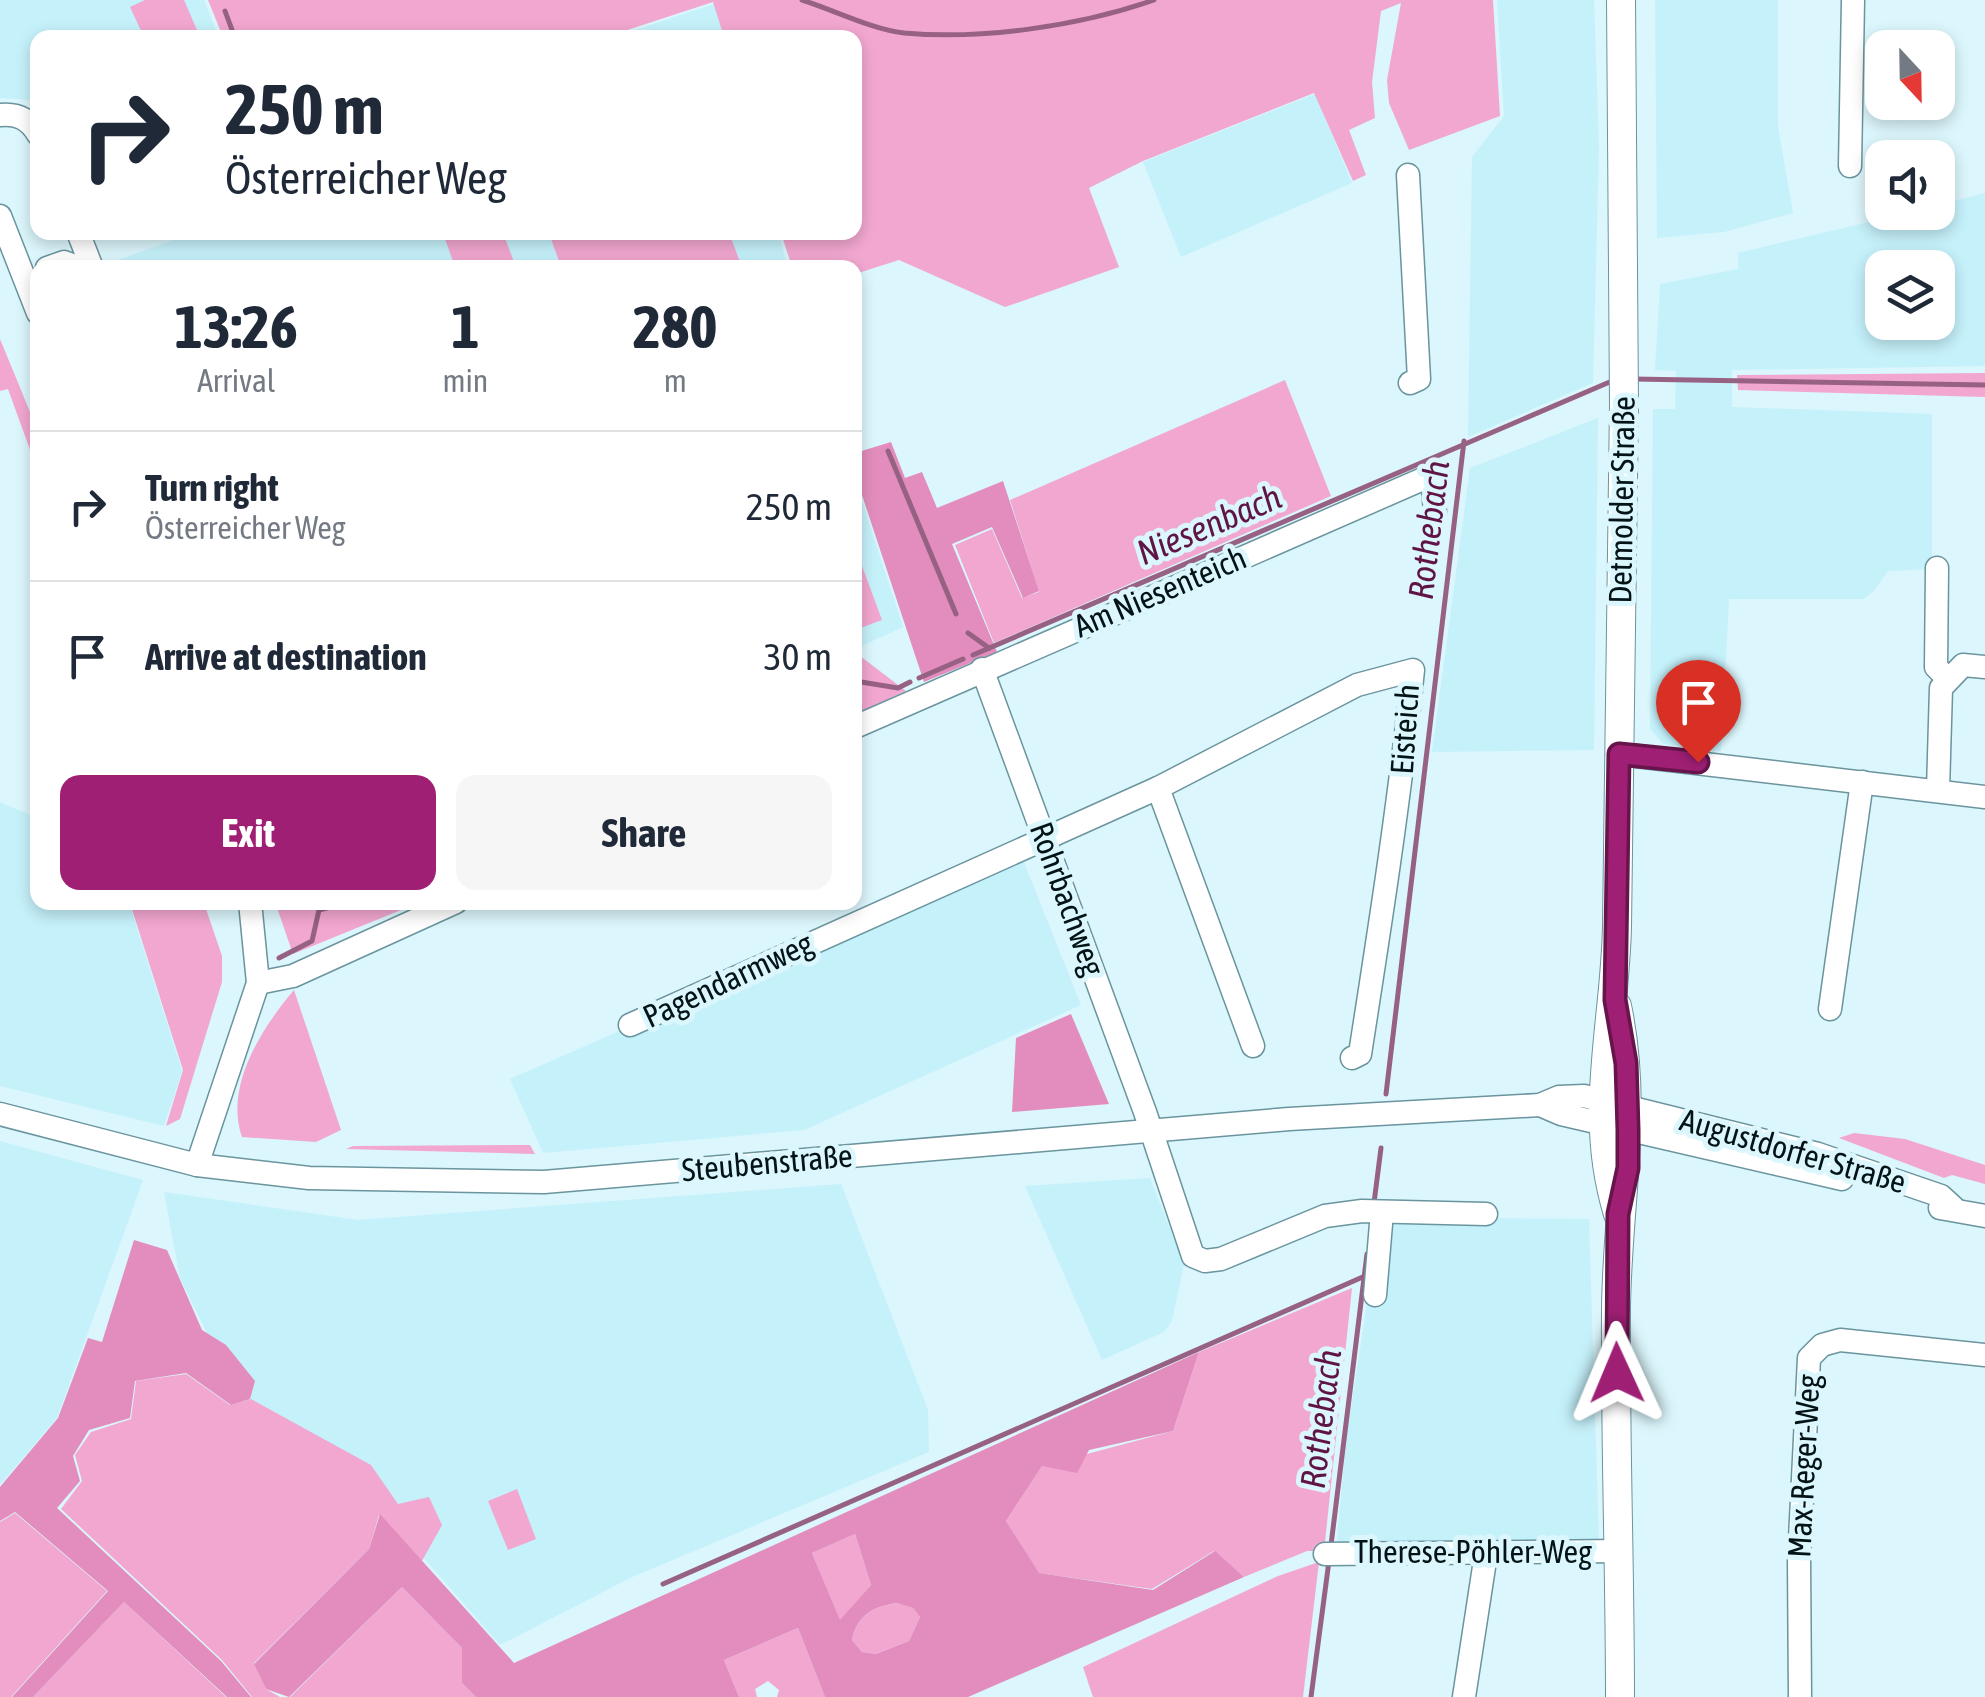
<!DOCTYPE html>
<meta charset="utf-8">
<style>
body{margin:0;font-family:"Asap Condensed",sans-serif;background:#f6f6f7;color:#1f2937;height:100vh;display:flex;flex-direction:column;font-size:38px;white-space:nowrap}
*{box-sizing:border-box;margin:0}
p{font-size:32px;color:#747a83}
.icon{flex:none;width:55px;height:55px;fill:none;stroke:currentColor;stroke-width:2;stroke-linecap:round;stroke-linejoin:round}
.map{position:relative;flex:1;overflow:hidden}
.sheet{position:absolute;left:30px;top:260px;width:832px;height:650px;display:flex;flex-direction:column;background:#fff;border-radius:20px;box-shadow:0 5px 15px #0003}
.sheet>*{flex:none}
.banner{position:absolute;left:30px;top:30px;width:832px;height:210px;border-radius:20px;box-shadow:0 5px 15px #0003;background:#fff;color:#1f2937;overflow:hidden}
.needle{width:65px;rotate:158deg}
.controls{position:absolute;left:1865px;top:30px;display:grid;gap:20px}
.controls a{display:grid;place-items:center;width:90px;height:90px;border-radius:20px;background:#fff;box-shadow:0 5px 15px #0003;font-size:50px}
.pin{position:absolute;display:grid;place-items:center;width:85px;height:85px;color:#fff;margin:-102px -42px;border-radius:50% 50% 50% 0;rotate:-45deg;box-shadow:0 0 10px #0007}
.pin .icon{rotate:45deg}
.me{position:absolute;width:110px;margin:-55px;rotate:359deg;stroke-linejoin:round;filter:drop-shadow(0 0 8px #0008)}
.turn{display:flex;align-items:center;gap:35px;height:210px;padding:0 30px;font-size:45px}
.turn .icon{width:130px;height:130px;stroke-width:2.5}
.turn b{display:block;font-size:70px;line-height:85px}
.eta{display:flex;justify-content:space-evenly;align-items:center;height:170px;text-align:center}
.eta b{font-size:60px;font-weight:700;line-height:70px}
.button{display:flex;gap:20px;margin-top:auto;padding:20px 30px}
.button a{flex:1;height:115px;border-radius:20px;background:#9e1f74;color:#fff;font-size:40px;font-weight:700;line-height:115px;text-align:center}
.button a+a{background:#f6f6f7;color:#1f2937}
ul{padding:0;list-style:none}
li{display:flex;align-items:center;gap:30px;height:150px;padding:0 30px;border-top:2px solid #e0e1e3}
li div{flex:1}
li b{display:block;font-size:38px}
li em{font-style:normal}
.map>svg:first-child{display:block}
.built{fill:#c5f1fb;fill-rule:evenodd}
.green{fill:#f2a7d0}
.forest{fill:#e28dbd;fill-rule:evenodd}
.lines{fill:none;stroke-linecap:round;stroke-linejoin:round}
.stream{stroke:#976183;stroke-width:5}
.minor-casing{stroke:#6a949e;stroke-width:25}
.major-casing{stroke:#6a949e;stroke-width:30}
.minor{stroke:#fff;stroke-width:22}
.major{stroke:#fff;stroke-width:28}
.route-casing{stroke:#67144b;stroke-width:25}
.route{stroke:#9e1f74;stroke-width:18}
.labels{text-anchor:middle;stroke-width:10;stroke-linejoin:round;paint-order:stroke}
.street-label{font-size:32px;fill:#031316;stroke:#dbf6fc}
.water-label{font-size:35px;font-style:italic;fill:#5f1445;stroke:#dbf6fc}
</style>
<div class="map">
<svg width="1985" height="1697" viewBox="0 0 1985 1697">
<rect width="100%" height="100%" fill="#dbf6fc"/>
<g class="built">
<polygon points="0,0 204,0 219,37 38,38 37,107 34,100 0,98"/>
<polygon points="1497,0 1594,0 1599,147 1593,383 1468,437 1472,157 1504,116"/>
<polygon points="1655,0 1778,0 1778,127 1793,213 1724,232 1657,238"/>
<polygon points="714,4 724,37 614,37"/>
<polygon points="1315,94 1352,183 1181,257 1143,162"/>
<path d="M 1985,193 L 1985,366 L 1732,370 L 1732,407 L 1932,414 L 1932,569 L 1888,571 L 1874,591 L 1863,599 L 1729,599 L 1721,751 L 1663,744 L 1650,729 L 1653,409 L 1675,409 L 1676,371 L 1655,370 L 1660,284 L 1738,269 L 1738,253 L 1907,213 L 1938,212 L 1938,205 ZM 1882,268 L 1938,268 L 1938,322 L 1882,322 Z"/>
<polygon points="196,232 778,232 788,267 120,268 118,260"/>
<polygon points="1598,418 1594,750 1432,752 1470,468"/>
<polygon points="855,479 903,627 855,649"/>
<polygon points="0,802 37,818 38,902 129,903 182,1071 164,1126 0,1086"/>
<polygon points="1021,855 1081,1005 804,1130 543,1153 510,1079"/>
<polygon points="0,1141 143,1180 57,1418 0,1485"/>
<polygon points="1150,1178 1184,1264 1172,1321 1164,1332 1102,1360 1025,1186"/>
<polygon points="841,1184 928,1410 929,1452 630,1578 500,1645 343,1466 257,1411 223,1366 180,1278 164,1192 358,1220"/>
<polygon points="1380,1217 1589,1219 1599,1544 1336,1551 1346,1441"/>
</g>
<g class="green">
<polygon points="145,0 184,0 200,37 144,37 130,7"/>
<polygon points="208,0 1493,0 1500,116 1409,150 1389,103 1387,80 1401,3 1381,11 1372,82 1375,118 1349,130 1366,175 1353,181 1314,93 1143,161 1089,188 1119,267 1005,307 899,260 855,274 855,268 792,267 781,233 855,232 855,38 724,37 713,2 606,37 223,37"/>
<polygon points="443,233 503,233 516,267 455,267"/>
<polygon points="549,233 729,233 742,267 561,267"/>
<polygon points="0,339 37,429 37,469 8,389 0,391"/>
<polygon points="1985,373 1985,397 1738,390 1737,375"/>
<polygon points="1285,380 1331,496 994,643 955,545 992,529 1022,598 1039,592 1010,500"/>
<polygon points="855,547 882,620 855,630"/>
<polygon points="860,656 906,691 855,714 855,658"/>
<polygon points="275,902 418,902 418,903 293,954"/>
<polygon points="130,903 204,903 222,956 222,982 180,1119 166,1126 183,1070"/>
<path d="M 294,990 L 341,1130 L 316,1142 L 242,1137 C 224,1086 262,1028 294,990 Z"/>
<polygon points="1854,1133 1905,1139 1985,1165 1985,1184 1952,1175 1944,1178 1839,1138"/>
<polygon points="530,1145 535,1154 346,1149 353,1146"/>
<polygon points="1352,1288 1324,1551 1307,1551 1244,1577 1214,1551 1152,1589 1038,1573 1006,1521 1042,1466 1173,1431 1199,1352"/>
<polygon points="186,1374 230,1405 251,1399 371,1465 398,1504 429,1497 442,1525 422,1561 379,1515 369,1549 254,1663 266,1689 280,1697 252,1697 222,1660 61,1509 82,1481 75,1455 91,1432 131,1419 136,1381"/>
<polygon points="517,1489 536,1539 508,1550 488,1501"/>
<polygon points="15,1513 107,1591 11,1697 0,1697 0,1522"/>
<polygon points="855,1534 871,1585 840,1621 812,1553"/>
<polygon points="1319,1562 1303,1697 1093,1697 1083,1667 1278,1576"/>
<polygon points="402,1587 462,1648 462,1683 476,1697 290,1697"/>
<polygon points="124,1602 226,1697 33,1697"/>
<path d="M 898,1603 L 913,1608 L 920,1617 L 909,1641 L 876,1654 L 862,1652 L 852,1640 C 858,1614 873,1607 898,1603 Z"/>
<polygon points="798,1628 825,1697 777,1697 779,1690 768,1681 755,1689 757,1697 739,1697 724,1660"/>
</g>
<g class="forest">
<polygon points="891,442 905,478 922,472 937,508 1003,481 1039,591 1023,598 992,527 952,544 997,652 924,682 855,474 855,453"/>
<polygon points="1071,1014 1109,1104 1012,1112 1016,1038"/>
<polygon points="134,1240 167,1250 202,1330 226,1345 255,1381 250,1399 231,1405 186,1373 135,1381 130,1418 89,1430 73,1456 80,1481 57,1508 221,1661 251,1697 227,1697 124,1602 33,1697 12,1697 108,1591 15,1512 0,1521 0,1487 58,1418 88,1338 102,1342"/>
<path d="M 1199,1352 L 1173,1431 L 1089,1450 L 1077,1473 L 1042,1466 L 1006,1521 L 1039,1573 L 1153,1590 L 1215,1551 L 1244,1577 L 968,1697 L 825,1697 L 798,1628 L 724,1660 L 739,1697 L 476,1697 L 462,1683 L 462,1648 L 402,1587 L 289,1697 L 266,1689 L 254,1664 L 369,1549 L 380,1514 L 514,1663 ZM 855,1534 L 871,1585 L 840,1620 L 812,1553 ZM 897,1603 L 913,1608 L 920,1617 L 909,1641 L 876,1654 L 862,1652 L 852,1640 C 858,1614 873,1607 897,1603 Z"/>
</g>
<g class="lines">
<g class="stream">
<path d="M 802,0 C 834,10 871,29 904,33 C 982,40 1080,26 1154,0"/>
<polyline points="225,11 235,38"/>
<polyline points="1633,379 1985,385"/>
<polyline points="888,451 956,614"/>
<polyline points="968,633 989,648"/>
<polyline points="973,655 1612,381"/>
<polyline points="919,678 963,659"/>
<polyline points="855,681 898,688 910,682"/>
<polyline points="279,958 312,941 319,910 350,902"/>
<polyline points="1386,1094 1464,441"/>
<polyline points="1374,1203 1381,1148"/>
<polyline points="1331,1545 1367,1254"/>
<polyline points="663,1584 1365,1276"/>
<polyline points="1311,1697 1329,1561"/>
</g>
<g class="minor-casing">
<g id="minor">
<path d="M 0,115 C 17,113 29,119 38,134"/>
<polyline points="1850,166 1853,0"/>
<polyline points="1408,175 1419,379 1410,383"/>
<polyline points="0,216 38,313"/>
<polyline points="78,232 92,268"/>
<polyline points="47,268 64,262 80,268"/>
<polyline points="1937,568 1936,667 1946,677"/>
<polyline points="982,669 1145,1112 1193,1256 1205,1261 1221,1259 1325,1216 1362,1211 1486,1214"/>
<polyline points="855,727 1432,475 1435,513"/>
<polyline points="1619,754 1985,797"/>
<polyline points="1158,788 1253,1046"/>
<polyline points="1938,790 1941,688 1963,665 1985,667"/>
<polyline points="258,983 293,976 456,902"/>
<polyline points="1830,1009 1862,782"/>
<path d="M 630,1025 L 1158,788 L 1357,685 L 1413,670 C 1400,798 1380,926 1360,1054 L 1352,1058"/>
<polyline points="1540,1105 1561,1114 1842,1179"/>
<polyline points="0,1114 197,1165 309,1178 544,1182 1289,1119 1540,1105 1559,1097 1584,1096 1818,1154 1941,1196 1953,1207"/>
<polyline points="197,1165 258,983 250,902"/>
<polyline points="1940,1208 1985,1216"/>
<polyline points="1375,1295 1382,1212"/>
<polyline points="1325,1554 1620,1551"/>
<polyline points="1464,1697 1486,1554"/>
<polyline points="1800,1697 1799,1559 1809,1358 1822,1345 1840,1340 1985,1355"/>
</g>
</g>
<g class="major-casing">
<g id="major">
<path d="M 1617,1006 C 1639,1110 1617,1205 1616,1309 C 1615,1438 1620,1568 1620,1697"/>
<path d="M 1618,1214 C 1587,1113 1615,1027 1617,926 L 1624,404 L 1621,0"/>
</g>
</g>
<use href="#minor" class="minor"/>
<use href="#major" class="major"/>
</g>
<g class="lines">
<g class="route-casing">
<polyline id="route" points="1617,1373 1618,1214 1628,1168 1628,1130 1626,1063 1615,1000 1619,754 1698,762"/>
</g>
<use href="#route" class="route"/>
</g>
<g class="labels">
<g class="street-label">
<text transform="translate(1622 500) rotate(-89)" y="11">Detmolder Straße</text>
<text transform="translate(1160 592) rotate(-23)" y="11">Am Niesenteich</text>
<text transform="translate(1405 729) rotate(-86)" y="11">Eisteich</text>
<text transform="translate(1067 899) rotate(70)" y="11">Rohrbachweg</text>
<text transform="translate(728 980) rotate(-25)" y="11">Pagendarmweg</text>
<text transform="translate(1793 1151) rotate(16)" y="11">Augustdorfer Straße</text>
<text transform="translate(767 1163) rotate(-5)" y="11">Steubenstraße</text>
<text transform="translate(1804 1466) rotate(-87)" y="11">Max-Reger-Weg</text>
<text x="1473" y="1563">Therese-Pöhler-Weg</text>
</g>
<g class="water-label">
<text transform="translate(1209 525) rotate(-23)" y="12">Niesenbach</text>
<text transform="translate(1429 530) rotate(-83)" y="12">Rothebach</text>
<text transform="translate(1321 1419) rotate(-83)" y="12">Rothebach</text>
</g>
</g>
</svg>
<div class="controls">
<a><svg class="needle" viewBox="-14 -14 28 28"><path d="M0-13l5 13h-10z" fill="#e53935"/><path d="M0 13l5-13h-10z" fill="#747a83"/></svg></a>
<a><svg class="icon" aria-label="sound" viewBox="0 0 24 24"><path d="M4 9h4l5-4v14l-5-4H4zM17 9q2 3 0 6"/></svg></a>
<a><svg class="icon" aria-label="layers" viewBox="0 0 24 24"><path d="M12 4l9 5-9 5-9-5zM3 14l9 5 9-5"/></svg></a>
</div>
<div class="pin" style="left:1698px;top:762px;background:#d93025"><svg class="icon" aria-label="arrive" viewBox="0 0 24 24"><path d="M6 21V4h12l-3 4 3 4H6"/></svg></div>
<svg class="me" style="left:1617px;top:1373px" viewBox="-20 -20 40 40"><path d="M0-17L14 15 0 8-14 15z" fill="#9e1f74" stroke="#fff" stroke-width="4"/></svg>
<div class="banner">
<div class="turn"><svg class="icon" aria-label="right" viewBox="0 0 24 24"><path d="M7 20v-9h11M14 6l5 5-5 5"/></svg><div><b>250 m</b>Österreicher Weg</div></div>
</div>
<section class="sheet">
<div class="eta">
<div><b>13:26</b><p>Arrival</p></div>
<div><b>1</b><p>min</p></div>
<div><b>280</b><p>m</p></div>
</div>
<ul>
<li><svg class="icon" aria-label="right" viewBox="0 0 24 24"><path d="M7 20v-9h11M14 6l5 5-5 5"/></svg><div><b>Turn right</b><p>Österreicher Weg</p></div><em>250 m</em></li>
<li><svg class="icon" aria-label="arrive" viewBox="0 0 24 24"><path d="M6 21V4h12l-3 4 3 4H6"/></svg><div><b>Arrive at destination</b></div><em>30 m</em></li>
</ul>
<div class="button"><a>Exit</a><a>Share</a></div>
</section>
</div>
